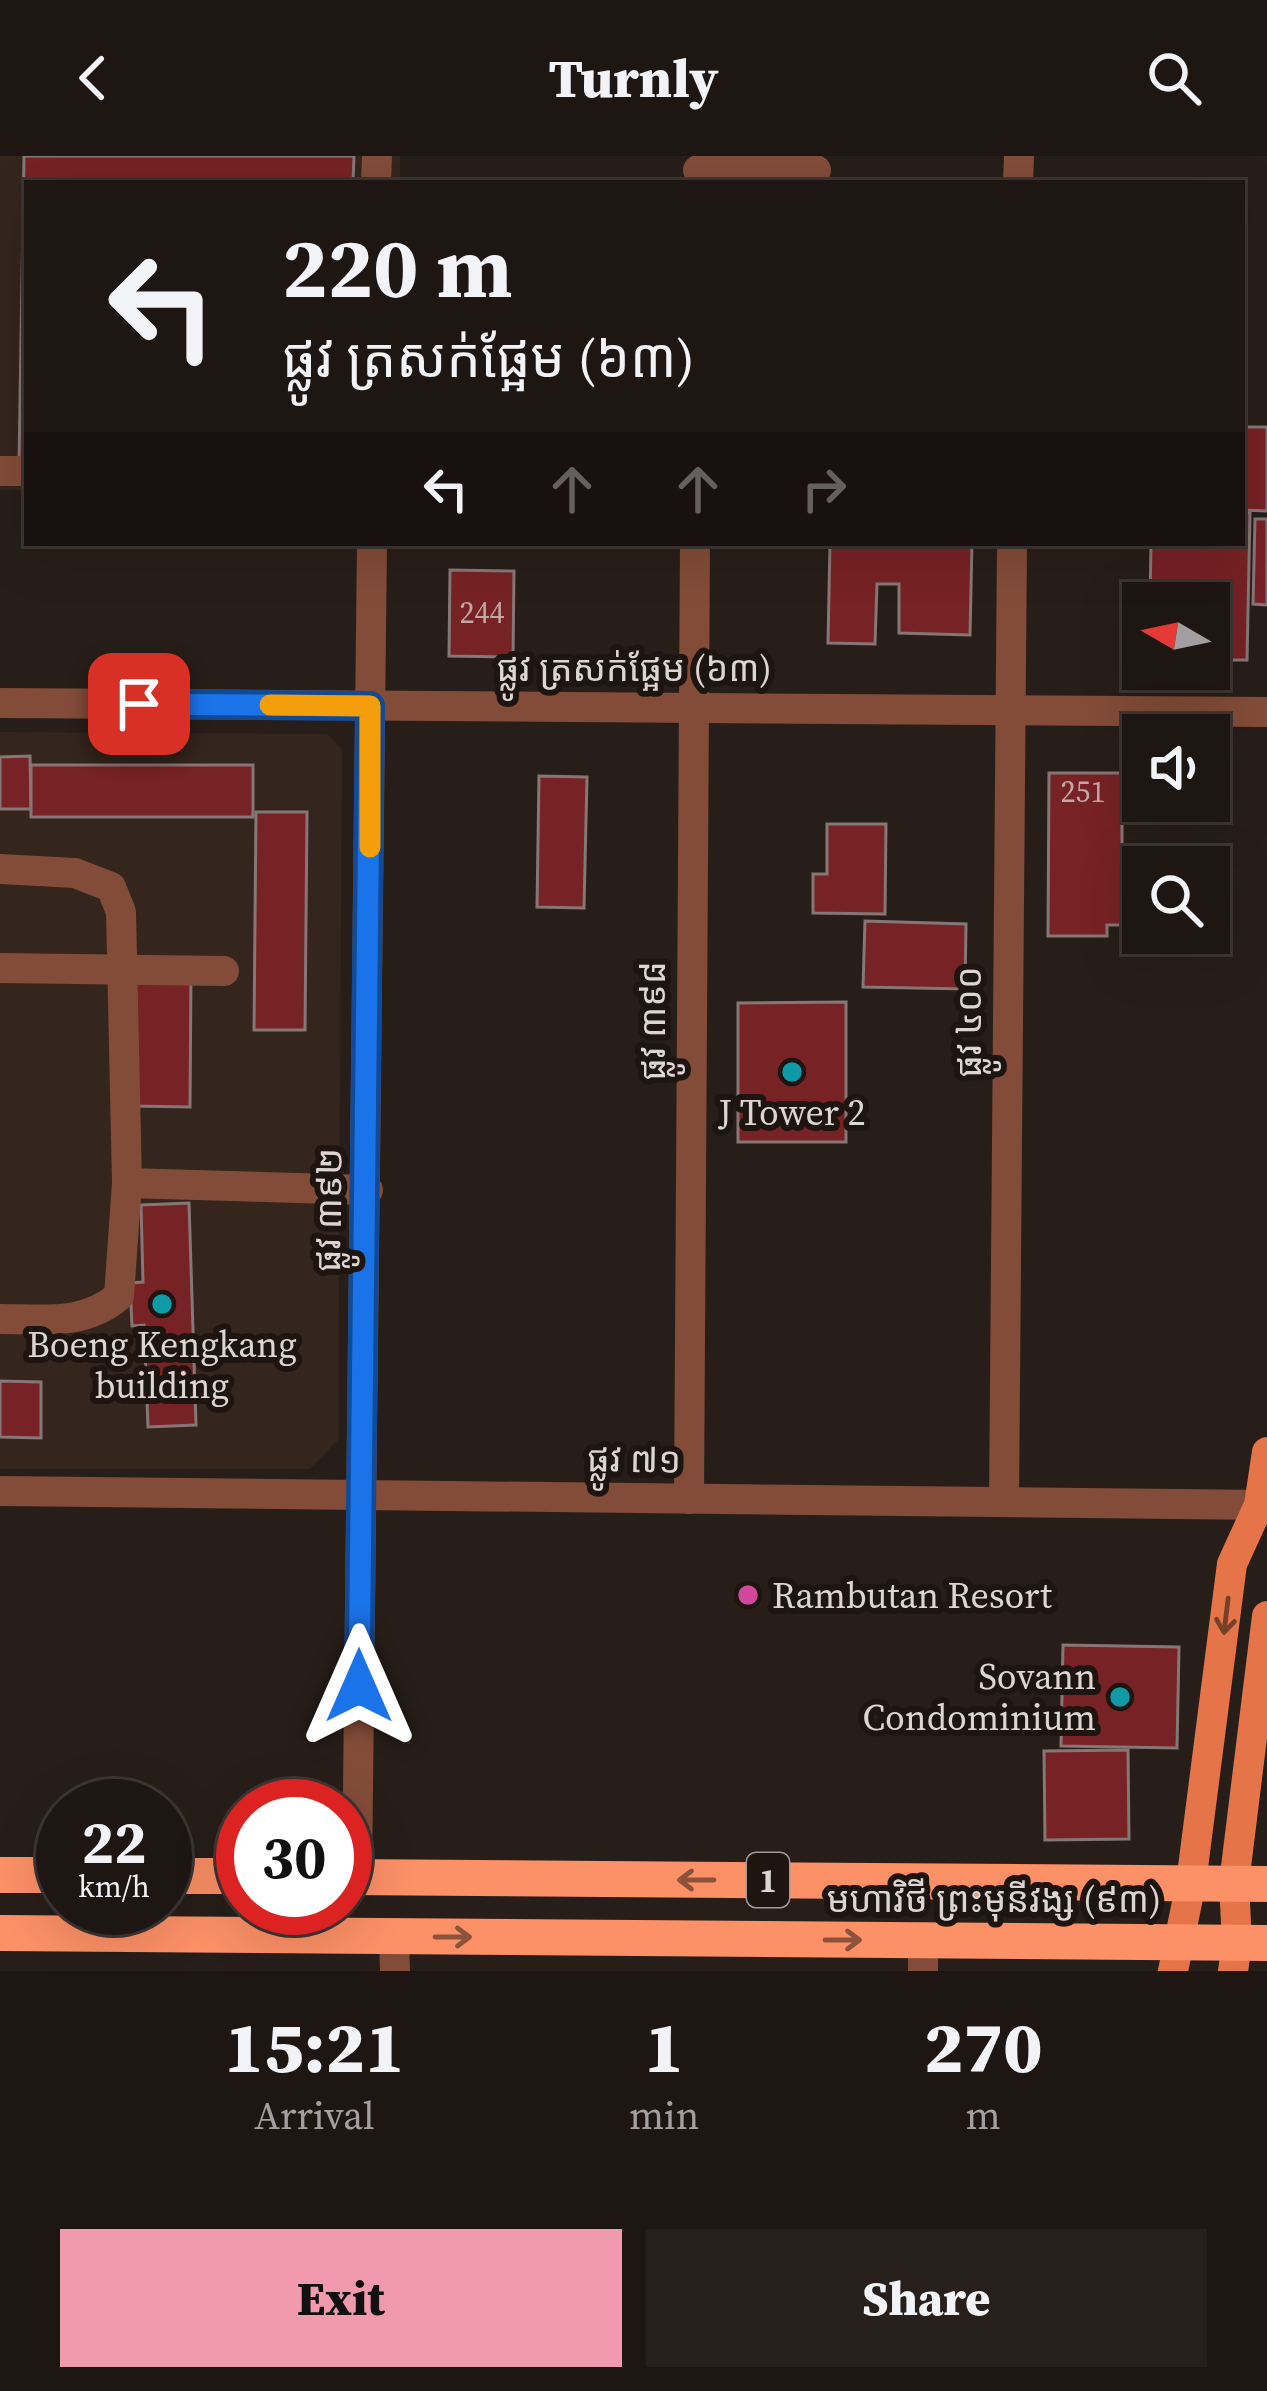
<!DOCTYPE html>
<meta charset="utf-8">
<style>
body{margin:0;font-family:"Source Serif 4","Noto Sans Khmer",serif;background:#261f1c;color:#f1f3f6;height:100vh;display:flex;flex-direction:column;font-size:45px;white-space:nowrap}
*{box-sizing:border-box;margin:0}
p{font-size:39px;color:#a19fa0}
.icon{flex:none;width:66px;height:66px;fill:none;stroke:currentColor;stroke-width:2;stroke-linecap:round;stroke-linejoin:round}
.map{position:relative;height:1815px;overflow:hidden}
.drawer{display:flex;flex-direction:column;background:#1e1613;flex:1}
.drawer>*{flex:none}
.guide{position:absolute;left:24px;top:24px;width:1221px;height:366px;border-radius:0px;box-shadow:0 12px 48px #0002,0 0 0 3px #3c3533;background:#1e1613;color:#f1f3f6;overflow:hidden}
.needle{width:78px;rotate:279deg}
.fabs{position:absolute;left:1122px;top:426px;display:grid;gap:24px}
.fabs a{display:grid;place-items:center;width:108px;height:108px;border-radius:0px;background:#1e1613;box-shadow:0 12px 48px #0002,0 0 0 3px #3c3533;font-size:60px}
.speed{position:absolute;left:36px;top:1623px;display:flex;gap:24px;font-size:60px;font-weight:700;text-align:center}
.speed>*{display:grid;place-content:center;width:156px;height:156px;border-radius:50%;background:#1e1613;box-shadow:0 12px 48px #0002,0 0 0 3px #3c3533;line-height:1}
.speed small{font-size:30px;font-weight:400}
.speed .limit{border:18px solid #d22;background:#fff;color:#111}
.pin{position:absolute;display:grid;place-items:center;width:102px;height:102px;color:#fff;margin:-51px;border-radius:24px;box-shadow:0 6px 18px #0006}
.me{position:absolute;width:132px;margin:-66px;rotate:0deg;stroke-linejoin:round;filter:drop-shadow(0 0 9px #0008)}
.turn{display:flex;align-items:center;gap:42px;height:252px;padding:0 60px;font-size:54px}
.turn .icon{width:156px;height:156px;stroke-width:2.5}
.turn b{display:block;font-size:84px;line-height:102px}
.lanes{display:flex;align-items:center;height:114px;padding:0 60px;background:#0003;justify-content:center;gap:60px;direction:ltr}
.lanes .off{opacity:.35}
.eta{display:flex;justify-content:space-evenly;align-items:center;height:204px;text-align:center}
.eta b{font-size:72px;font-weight:800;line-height:84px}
.button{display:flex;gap:24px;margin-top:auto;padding:24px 60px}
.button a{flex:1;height:138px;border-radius:0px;background:#f29aad;color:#111;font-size:48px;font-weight:800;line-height:138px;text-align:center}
.button a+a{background:#261f1c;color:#f1f3f6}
header{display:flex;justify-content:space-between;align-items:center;height:156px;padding:0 60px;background:#1e1613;font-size:54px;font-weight:800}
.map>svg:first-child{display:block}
.built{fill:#34251d}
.building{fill:#772224;stroke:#867776;stroke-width:3}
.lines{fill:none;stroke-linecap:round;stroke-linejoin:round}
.minor{stroke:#824c38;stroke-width:30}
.major{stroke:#e57548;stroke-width:30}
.highway{stroke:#fc9066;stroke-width:36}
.oneway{stroke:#784029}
.oneway2{stroke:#8d523b}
.route-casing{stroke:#114b97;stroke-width:30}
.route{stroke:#1a73e8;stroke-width:21}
.slow{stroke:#f59e0b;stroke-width:21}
.culture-dot{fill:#0f9aa8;stroke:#1e1510;stroke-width:4.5}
.hotel-dot{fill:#d1479c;stroke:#1e1510;stroke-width:4.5}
.labels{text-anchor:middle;stroke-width:12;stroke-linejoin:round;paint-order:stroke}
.number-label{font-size:30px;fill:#c3a8a6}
.shield{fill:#1e1510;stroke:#a39b98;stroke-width:3}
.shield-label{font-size:33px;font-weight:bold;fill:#dcd5d2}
.street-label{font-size:36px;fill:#dcd5d2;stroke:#1e1510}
.poi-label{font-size:36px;fill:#dcd5d2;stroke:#1e1510}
</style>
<header><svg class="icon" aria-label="back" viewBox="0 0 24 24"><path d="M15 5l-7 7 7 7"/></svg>Turnly<svg class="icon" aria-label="search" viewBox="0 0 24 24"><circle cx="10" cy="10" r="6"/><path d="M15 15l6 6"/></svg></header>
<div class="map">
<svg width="1267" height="1815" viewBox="0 0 1267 1815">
<rect width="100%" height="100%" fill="#281e19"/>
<g class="built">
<polygon points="0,0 400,0 400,27 27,27 27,334 0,334"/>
<polygon points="0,576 327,578 342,593 338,1284 310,1313 0,1313"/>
</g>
<g class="building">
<polygon points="24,0 354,0 353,27 27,27 27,308 19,308"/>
<polygon points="1242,271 1267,271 1267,355 1242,354"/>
<polygon points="1242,356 1250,357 1247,504 1209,504 1209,447 1150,447 1151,387 1242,387"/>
<polygon points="1255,363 1267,363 1267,449 1253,448"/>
<polygon points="830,387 972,387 970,479 899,477 899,428 877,428 875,488 828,487"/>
<polygon points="450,414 514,415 513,501 449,500"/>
<polygon points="30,600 31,653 0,653 0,601"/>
<rect x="31" y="609" width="222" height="52"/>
<polygon points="1049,617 1122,617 1122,769 1107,769 1107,780 1048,780"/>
<polygon points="539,620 587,621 584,752 537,751"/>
<polygon points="256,656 307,656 305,874 254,874"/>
<polygon points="827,668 886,668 885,758 813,757 813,718 827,718"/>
<polygon points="865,765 966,768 965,833 863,831"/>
<polygon points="135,818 191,818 190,951 133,950"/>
<polygon points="846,846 846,986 738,986 738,847"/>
<polygon points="189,1047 196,1269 148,1271 144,1169 132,1170 130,1127 143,1126 141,1049"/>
<polygon points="0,1225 41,1226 41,1282 0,1281"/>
<polygon points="1063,1489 1179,1491 1177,1592 1061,1590"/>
<polygon points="1128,1594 1129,1683 1045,1684 1044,1595"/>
</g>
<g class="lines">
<g class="minor">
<polyline points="698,14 816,14"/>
<polyline points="376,27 377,0"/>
<polyline points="1018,27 1019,0"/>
<polyline points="0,315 27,315"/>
<polyline points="0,547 1267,556"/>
<polyline points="0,713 75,717 111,731 121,756 127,1027"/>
<polyline points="0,812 224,815"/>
<path d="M 0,1163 C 44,1163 84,1170 119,1140 L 127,1027 L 368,1034"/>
<polyline points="0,1335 1267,1349"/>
<polyline points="689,1343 695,387"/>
<polyline points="1004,1346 1012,387"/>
<polyline points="357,1721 372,387"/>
<polyline points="394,1780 395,1815"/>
<polyline points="923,1815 923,1784"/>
</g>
<g class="major">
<polyline points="1173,1815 1191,1727 1232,1408 1259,1349 1267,1296"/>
<polyline points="1233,1815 1237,1787 1234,1727 1267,1460"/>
</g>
<g class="highway">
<polyline points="0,1719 63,1719"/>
<polyline points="165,1720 243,1720"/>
<polyline points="345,1721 1267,1728"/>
<polyline points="0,1777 1267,1787"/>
</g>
</g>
<defs><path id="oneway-shaft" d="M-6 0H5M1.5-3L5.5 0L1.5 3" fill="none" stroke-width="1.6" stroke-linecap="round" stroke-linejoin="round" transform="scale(3)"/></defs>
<use class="oneway" href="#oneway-shaft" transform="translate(1226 1460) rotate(97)"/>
<g class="oneway2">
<use href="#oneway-shaft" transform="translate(696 1724) rotate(-180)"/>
<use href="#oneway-shaft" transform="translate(453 1781)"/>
<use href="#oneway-shaft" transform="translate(843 1784)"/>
</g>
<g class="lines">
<g class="route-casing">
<polyline id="route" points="139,548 370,550 359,1530"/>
</g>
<use href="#route" class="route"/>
<polyline class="slow" points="270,549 370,550 370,691"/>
</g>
<g class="culture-dot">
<circle cx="792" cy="916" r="12"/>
<circle cx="162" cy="1148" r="12"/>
<circle cx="1120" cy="1541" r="12"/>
</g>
<circle class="hotel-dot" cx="748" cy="1439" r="12"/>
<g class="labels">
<g class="number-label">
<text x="482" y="467">244</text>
<text x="1083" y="646">251</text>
</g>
<rect class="shield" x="747" y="1697" width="42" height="54" rx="9"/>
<g class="shield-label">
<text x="768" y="1736">1</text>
</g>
<g class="street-label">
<text x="634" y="525">ផ្លូវ ត្រសក់ផ្អែម (៦៣)</text>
<text transform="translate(652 865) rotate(-90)" y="13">ផ្លូវ ៣៩៨</text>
<text transform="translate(968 866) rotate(-90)" y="13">ផ្លូវ ៤០០</text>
<text transform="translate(328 1054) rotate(-89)" y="13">ផ្លូវ ៣៩២</text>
<text transform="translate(634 1303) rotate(1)" y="13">ផ្លូវ ៧១</text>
<text x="994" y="1756">មហាវិថី ព្រះមុនីវង្ស (៩៣)</text>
</g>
<g class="poi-label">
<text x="792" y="969">J Tower 2</text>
<text x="162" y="1201">Boeng Kengkang<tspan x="162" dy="41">building</tspan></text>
<text x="772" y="1452" text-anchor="start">Rambutan Resort</text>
<text x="1096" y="1533" text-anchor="end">Sovann<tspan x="1096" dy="41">Condominium</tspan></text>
</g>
</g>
</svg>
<div class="fabs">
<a><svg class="needle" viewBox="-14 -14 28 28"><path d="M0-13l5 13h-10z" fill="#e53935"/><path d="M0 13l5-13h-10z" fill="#a19fa0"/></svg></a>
<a><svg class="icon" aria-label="sound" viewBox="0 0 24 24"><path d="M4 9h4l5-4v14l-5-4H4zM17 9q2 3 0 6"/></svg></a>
<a><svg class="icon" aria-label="search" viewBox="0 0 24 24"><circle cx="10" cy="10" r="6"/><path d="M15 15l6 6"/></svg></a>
</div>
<div class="speed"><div>22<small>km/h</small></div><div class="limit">30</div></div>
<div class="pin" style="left:139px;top:548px;background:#d93025"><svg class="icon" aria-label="arrive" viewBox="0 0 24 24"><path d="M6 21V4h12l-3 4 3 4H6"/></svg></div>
<svg class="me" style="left:359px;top:1530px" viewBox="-20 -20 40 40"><path d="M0-17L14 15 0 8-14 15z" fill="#1a73e8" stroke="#fff" stroke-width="4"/></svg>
<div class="guide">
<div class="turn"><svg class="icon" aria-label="left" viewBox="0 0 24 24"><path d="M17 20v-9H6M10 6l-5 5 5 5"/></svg><div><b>220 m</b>ផ្លូវ ត្រសក់ផ្អែម (៦៣)</div></div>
<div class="lanes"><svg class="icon" aria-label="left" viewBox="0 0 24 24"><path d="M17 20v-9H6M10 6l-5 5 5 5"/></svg><svg class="icon off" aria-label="ahead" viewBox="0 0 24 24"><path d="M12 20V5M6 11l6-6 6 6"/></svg><svg class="icon off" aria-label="ahead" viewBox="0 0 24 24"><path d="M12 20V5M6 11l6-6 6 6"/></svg><svg class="icon off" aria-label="right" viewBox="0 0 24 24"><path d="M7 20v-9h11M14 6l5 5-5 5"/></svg></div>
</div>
</div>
<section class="drawer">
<div class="eta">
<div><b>15:21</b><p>Arrival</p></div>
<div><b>1</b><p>min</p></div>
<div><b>270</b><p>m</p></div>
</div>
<div class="button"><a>Exit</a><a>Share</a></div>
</section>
